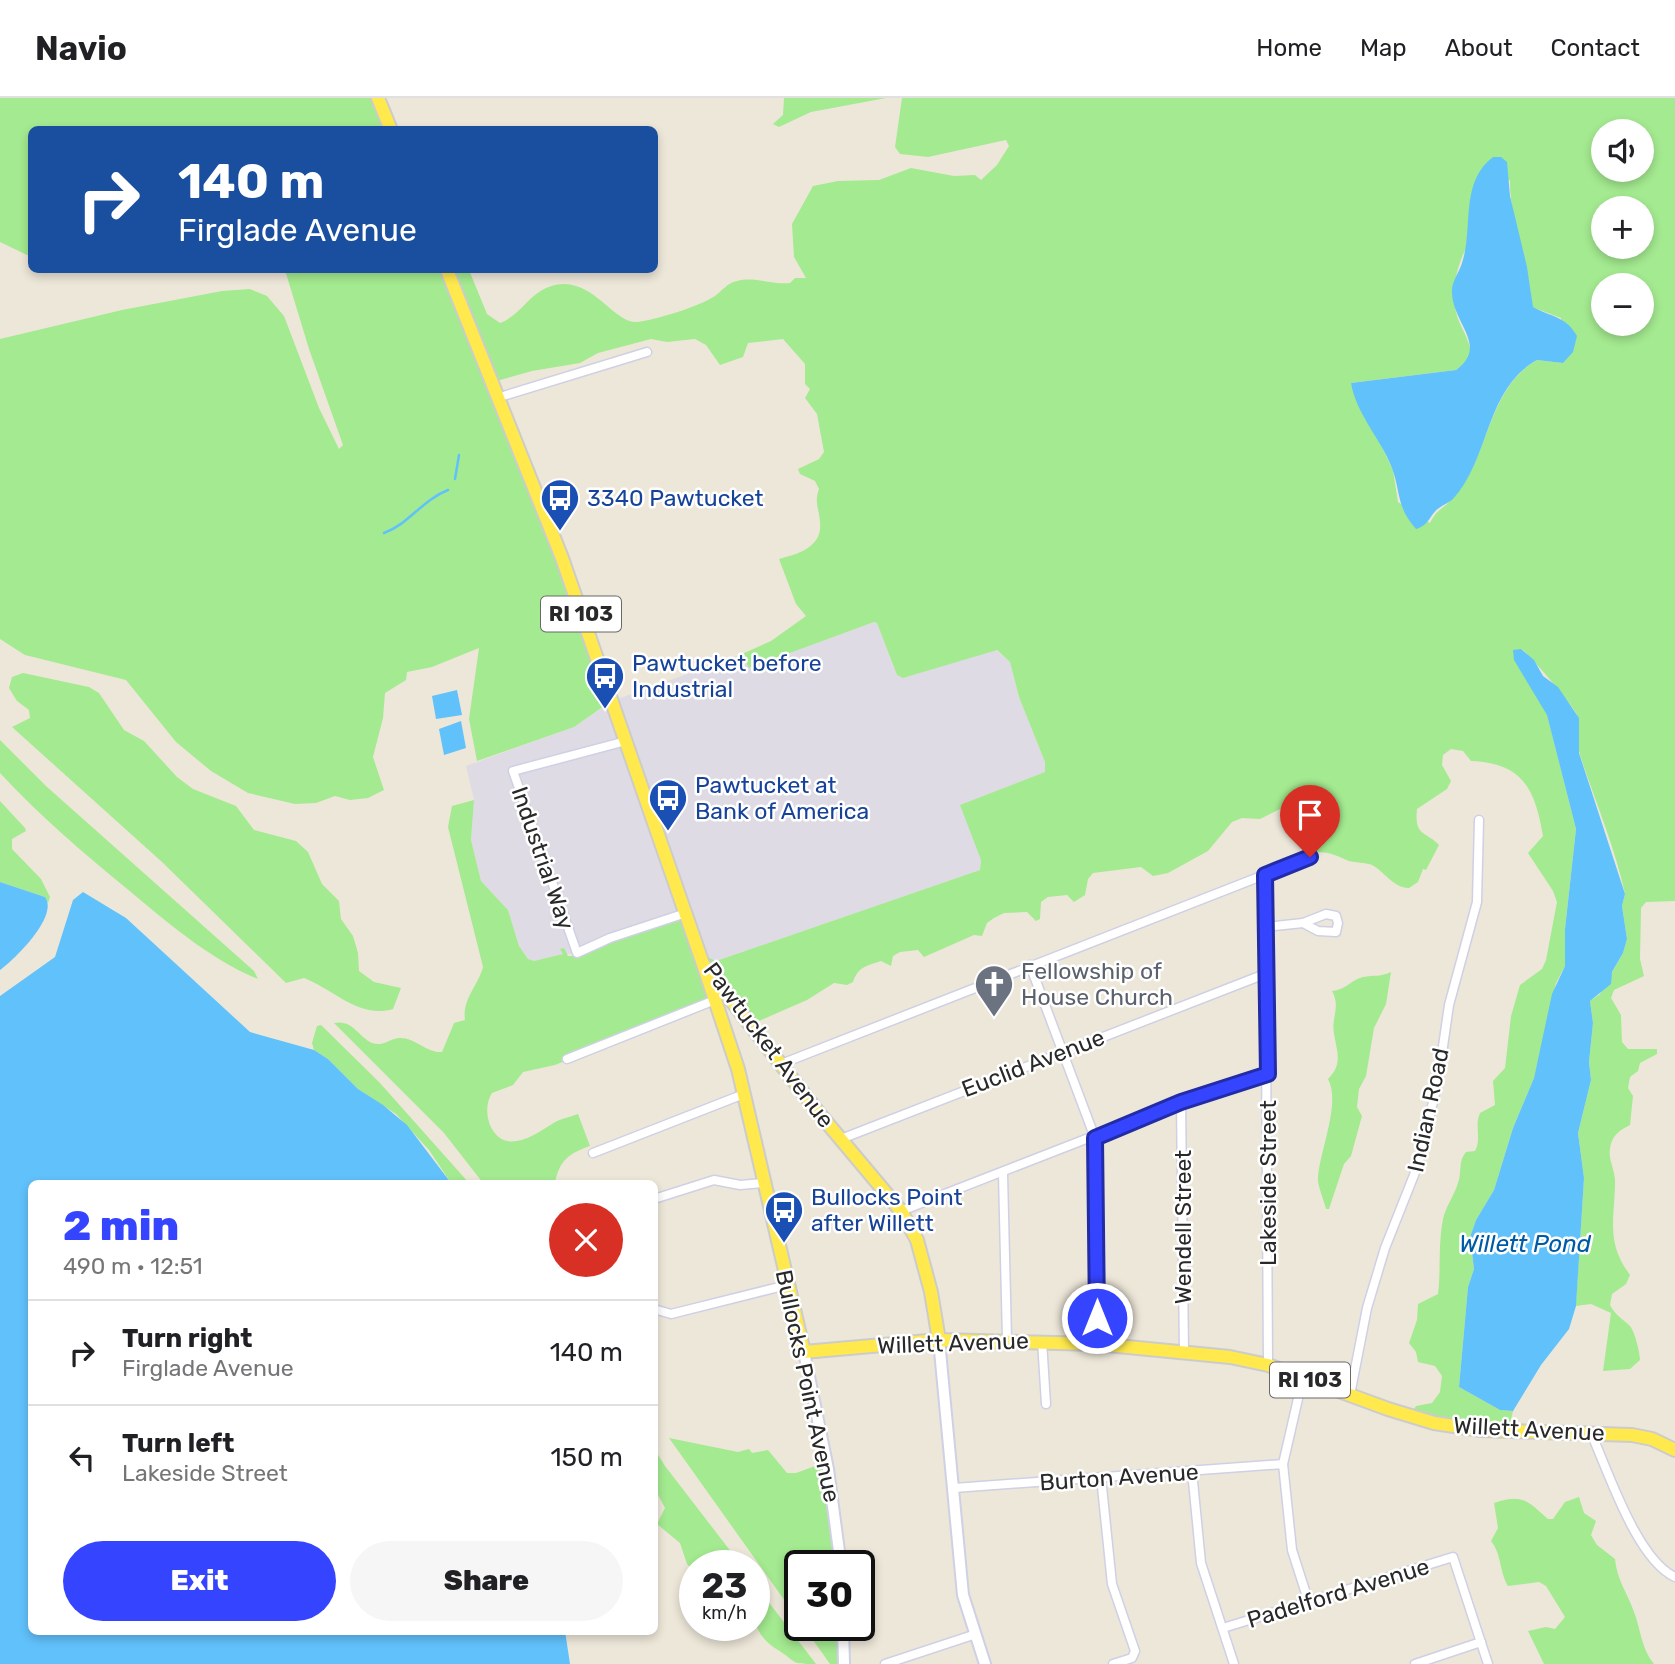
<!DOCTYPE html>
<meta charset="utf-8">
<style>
body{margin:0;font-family:Rubik,sans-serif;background:#f6f6f6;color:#202124;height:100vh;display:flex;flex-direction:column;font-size:26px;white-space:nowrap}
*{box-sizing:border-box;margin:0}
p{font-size:23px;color:#757577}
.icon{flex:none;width:38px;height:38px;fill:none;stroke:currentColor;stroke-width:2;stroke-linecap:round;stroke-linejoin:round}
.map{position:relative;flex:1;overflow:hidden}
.details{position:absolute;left:28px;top:1082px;width:630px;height:455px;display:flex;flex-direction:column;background:#fff;border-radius:10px;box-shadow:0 4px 10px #0003}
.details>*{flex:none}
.top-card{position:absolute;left:28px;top:28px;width:630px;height:147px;border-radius:10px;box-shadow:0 4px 10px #0003;background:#1a4fa0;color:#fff;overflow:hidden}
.controls{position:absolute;left:1591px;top:21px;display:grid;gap:14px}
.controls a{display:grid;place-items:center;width:63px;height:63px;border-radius:50%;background:#fff;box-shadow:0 4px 10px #0003;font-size:35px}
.speed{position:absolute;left:679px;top:1452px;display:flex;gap:14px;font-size:35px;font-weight:700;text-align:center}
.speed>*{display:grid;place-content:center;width:91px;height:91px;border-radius:50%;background:#fff;box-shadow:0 4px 10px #0003;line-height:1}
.speed small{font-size:18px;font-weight:400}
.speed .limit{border:4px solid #111;border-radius:10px;background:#fff;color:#111}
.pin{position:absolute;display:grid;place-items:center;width:60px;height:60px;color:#fff;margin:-72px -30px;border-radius:50% 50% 50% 0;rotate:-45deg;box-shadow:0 0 7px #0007}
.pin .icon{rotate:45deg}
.me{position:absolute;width:77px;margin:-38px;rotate:0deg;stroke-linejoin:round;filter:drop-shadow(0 0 5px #0008)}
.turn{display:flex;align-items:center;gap:24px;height:147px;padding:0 35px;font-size:32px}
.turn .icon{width:91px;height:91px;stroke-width:2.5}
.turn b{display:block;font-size:49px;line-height:60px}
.round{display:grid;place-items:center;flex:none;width:74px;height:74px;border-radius:37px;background:#f6f6f6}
.headline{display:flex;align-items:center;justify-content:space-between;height:119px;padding:0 35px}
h1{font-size:42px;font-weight:800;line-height:52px;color:#3544ff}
.primary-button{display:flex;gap:14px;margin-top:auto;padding:14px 35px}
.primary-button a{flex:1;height:80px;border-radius:42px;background:#3544ff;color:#fff;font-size:28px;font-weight:800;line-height:80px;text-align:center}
.primary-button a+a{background:#f6f6f6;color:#202124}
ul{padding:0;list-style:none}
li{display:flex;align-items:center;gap:21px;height:105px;padding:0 35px;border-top:2px solid #e0e0e0}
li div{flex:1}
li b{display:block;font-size:26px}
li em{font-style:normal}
header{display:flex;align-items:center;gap:42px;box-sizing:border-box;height:98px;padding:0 35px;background:#fff;border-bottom:2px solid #e0e0e0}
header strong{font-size:33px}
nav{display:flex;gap:38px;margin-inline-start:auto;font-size:24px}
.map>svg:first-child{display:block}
.industrial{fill:#dfdbe5}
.green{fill:#a4ea90;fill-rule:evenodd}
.water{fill:#61c1fb}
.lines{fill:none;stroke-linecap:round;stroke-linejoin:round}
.stream{stroke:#61c1fb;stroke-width:2.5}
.street-casing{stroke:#cfd0e4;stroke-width:11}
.secondary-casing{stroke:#cfd0e4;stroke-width:14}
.primary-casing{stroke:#ccc;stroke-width:16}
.street{stroke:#fff;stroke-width:8}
.secondary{stroke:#fff;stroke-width:10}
.primary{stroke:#ffe94d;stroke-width:12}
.route-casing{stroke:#222ca6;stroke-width:18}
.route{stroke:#3544ff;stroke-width:12}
.labels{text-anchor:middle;stroke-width:5;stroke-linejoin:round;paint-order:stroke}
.shield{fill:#fff;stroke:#696969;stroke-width:2}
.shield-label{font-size:21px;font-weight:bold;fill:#292929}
.transit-label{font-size:23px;fill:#164399;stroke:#fff;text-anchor:start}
.street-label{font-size:23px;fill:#292929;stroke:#fff}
.worship-label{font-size:23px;fill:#5b616d;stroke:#fff;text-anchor:start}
.water-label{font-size:24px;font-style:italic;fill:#005ba7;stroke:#fff}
</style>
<header>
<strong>Navio</strong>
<nav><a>Home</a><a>Map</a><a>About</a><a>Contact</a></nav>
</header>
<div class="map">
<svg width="1675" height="1566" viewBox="0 0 1675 1566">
<rect width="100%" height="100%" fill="#ede7d9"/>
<polygon class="industrial" points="874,524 877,525 897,577 903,580 988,553 996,552 1010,564 1019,599 1045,664 1045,674 961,707 981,762 980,772 716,863 701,856 564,856 534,863 528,861 519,848 508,812 481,783 471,742 474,702 466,668 574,629 612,603 737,558 742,556 749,570"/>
<g class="green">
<polygon points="0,0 378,0 391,31 32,32 32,156 27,157 0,144"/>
<polygon points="784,0 886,0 811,14 779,29 773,26 783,17"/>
<path d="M 902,0 L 1675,0 L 1675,803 L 1646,804 L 1641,810 L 1640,861 L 1644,878 L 1614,892 L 1611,900 L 1621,917 L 1622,944 L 1628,951 L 1657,951 L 1657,956 L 1640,965 L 1638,973 L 1630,979 L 1628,990 L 1633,998 L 1630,1027 C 1620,1032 1611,1038 1610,1051 C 1608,1061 1615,1072 1615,1083 C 1615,1121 1605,1143 1630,1177 L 1626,1186 L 1612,1196 L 1610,1207 C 1615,1217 1623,1221 1630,1228 C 1635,1234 1640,1255 1640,1262 L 1630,1271 L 1603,1273 L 1611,1215 L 1591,1206 L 1576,1208 L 1576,1205 L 1584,1080 L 1578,1035 L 1591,982 L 1589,964 L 1593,925 L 1590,903 L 1600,896 L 1623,855 L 1627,841 L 1622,808 L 1625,796 C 1615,749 1595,703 1580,657 C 1576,644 1582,628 1576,615 C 1572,607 1528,554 1521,551 L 1547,616 L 1576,731 L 1565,831 L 1565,868 L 1556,885 L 1534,980 L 1513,1030 L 1494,1092 L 1476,1122 L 1470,1139 L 1474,1171 L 1468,1189 L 1459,1289 L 1500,1312 L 1513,1313 L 1509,1331 L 1410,1317 L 1416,1308 L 1432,1305 L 1440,1294 L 1442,1278 L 1435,1268 L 1418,1264 L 1416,1254 L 1409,1245 L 1417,1222 L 1418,1206 L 1438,1196 C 1441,1174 1438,1146 1443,1121 C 1446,1108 1454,1098 1458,1085 C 1462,1074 1458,1063 1466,1054 L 1475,1053 C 1482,1041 1474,1028 1480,1015 L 1495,1007 L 1493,983 L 1505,970 L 1511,918 L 1520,887 L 1542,871 L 1546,862 L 1557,804 L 1553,793 L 1528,755 L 1543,738 C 1535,691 1523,665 1471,663 L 1463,653 L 1451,651 L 1443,657 L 1442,667 L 1451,683 L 1447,691 L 1417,711 C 1414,739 1426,733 1439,747 L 1426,772 L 1423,771 L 1418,784 L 1409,790 C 1393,790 1384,773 1372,767 C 1364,764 1356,765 1349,763 C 1337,758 1331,754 1317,754 L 1316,730 L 1310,723 L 1298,722 L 1291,711 L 1284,709 L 1260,721 L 1242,720 L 1232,724 L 1208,753 L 1168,775 L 1153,778 L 1141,769 L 1093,775 L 1088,781 L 1085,797 L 1074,804 L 1067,797 L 1048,799 L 1041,804 L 1040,821 L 1036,823 L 1027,814 L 1004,815 L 994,820 L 987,825 L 982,838 L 974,837 L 924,859 L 918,852 L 900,854 L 893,858 L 891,868 L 881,863 C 866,868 858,869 853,884 L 847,887 L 834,885 L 807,902 L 752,926 L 724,896 L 715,897 L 642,932 L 555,967 L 523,974 L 513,987 L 492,995 C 486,1004 486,1017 490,1027 C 504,1058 533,1038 552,1026 C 559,1021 570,1019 578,1016 L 590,1048 C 569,1055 559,1063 555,1085 L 483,1085 L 444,1035 L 334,925 C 352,921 358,938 372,945 C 383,949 389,941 399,940 C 415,939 426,955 442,954 L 454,925 L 465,922 C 462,901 478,888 483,869 L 448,729 L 452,708 L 474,702 L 471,742 L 481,783 L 508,812 L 519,848 L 528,861 L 534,863 L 563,856 L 560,851 L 564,850 L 568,858 L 575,858 L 686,814 L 701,856 L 716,863 L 980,772 L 981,762 L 960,707 L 1045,674 L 1045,664 L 1019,599 L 1010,564 L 997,552 L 903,580 L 897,577 L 877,525 L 874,524 L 749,570 L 742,556 L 771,543 L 806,518 L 796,506 L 779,461 C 798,456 823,449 820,424 C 819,410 814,405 819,391 L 815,383 L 800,376 L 798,371 L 819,361 L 824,354 L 817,316 L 805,300 L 810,291 L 805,286 L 805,266 L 783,241 L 748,245 L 743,259 L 720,267 L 706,247 L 695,241 L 667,244 L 651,241 L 598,255 L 580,265 L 532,273 L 493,284 L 607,606 L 574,629 L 477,663 L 469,621 L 479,550 L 432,569 L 407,574 L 406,582 L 385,595 L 383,620 L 373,659 L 384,692 L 368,700 L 350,702 L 335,698 L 316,705 L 295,706 L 248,695 L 211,673 L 176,644 L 126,582 L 25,557 L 0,541 L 0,241 L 122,212 L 222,193 L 250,191 L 267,198 L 284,218 L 319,310 L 339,351 L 343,347 L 309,251 L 285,172 L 469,172 L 487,216 L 500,225 C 519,218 528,198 546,190 C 590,171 612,227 638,224 C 658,221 698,209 715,198 C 722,193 727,185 737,183 C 755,178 772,187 790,185 L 795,180 L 806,180 L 794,159 L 792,126 L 813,88 L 838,83 L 879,82 L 911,70 L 954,78 L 975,77 L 981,82 L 997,67 L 1009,48 L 1006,42 L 928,59 L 900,56 L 895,49 ZM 1603,33 L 1642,33 L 1642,72 L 1603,72 ZM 1510,81 C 1509,124 1530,166 1532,209 L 1561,220 L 1563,265 L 1537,262 C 1497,285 1490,334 1472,371 C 1467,381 1459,394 1451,402 C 1442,412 1437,411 1430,425 L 1398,404 L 1393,372 L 1351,285 L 1456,272 L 1467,264 L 1471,255 C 1469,239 1459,228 1456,214 C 1445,164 1485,119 1510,81 ZM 1603,110 L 1642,110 L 1642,149 L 1603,149 ZM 1603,187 L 1642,187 L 1642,226 L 1603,226 Z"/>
<path d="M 23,575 L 89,589 L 99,595 L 124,632 L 144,643 L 177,679 L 193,691 L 236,708 L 254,732 L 296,743 L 308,754 L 322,786 L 339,803 L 341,821 L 353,838 L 358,855 L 359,873 L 374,884 L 401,890 L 393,911 C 359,921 333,891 304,880 L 286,885 L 162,764 L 12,629 L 30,620 L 29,612 L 17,603 L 9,590 L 12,579 Z"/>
<path d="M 0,642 L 46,688 L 254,873 L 258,881 C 209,861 167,824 126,790 C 81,753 40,718 0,675 Z"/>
<polygon points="0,703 25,730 26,733 12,741 12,751 41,781 50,799 48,805 45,799 0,784"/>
<path d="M 1391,874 L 1386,906 L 1374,930 L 1366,978 L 1359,991 L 1357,1009 L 1362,1018 L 1351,1058 L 1344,1066 L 1329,1111 L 1326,1111 C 1324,1102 1317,1087 1318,1079 C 1320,1052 1341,1005 1328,981 C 1343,966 1337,954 1334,936 C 1331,919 1341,909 1332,893 C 1346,892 1352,881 1363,879 C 1374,877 1381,879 1391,874 Z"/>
<polygon points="321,927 379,984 469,1085 451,1085 429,1052 396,1016 358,991 328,961 314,952 312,945 317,928"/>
<polygon points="669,1340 738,1354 749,1351 752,1355 768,1352 787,1375 796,1375 826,1364 842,1468 800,1468 800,1524"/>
<polygon points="655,1352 665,1368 742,1468 695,1468 695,1474 687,1466 680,1445 657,1426 665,1410 655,1391"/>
<path d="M 1579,1399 L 1584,1415 L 1596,1423 L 1591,1437 L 1597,1447 L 1615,1461 C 1617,1482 1627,1494 1634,1514 C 1641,1532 1641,1550 1654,1566 L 1544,1566 L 1528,1533 L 1546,1529 L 1555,1531 L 1565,1519 L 1546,1488 L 1539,1484 L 1508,1488 C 1499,1473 1502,1457 1491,1443 L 1498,1430 L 1494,1405 C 1524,1395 1528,1404 1548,1421 L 1553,1421 L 1565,1404 Z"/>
<path d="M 754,1485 L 816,1566 C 790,1566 798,1565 778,1552 C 749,1534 754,1515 754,1485 Z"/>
<polygon points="803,1528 843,1528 844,1566 830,1566"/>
</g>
<g class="water">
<path d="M 1493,59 L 1501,59 L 1507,64 L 1510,98 L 1527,169 L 1533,209 C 1551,219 1566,218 1577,238 L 1573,254 L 1563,265 L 1537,262 C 1485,291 1490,361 1453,401 C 1449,405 1444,406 1439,410 C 1429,417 1430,427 1416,431 C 1396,408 1401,395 1392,370 C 1381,341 1356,316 1351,285 L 1456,272 C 1489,248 1453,226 1452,195 C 1451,184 1459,175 1462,165 C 1474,129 1459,85 1493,59 Z"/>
<polygon points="1521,551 1534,562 1543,578 1558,589 1579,620 1579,655 1625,796 1622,808 1627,841 1623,855 1612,874 1611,886 1590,903 1593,925 1589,964 1591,982 1578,1035 1584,1080 1576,1208 1569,1231 1541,1267 1513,1313 1500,1312 1459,1289 1468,1189 1474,1171 1470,1139 1476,1122 1494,1092 1513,1030 1534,980 1552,896 1565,868 1565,831 1576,731 1547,617 1514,562 1513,552"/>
<polygon points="457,592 462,617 436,621 432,598"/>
<polygon points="461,623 466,650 444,657 439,631"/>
<path d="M 0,784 L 45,799 C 59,818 15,861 0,872 Z"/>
<polygon points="83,794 126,820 250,934 314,952 328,961 358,991 383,1007 407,1027 451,1085 32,1085 32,1533 565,1533 570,1566 0,1566 0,898 55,859 73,802"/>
</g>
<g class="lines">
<g class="stream">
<polyline points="455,381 459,357"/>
<path d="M 384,435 C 409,426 422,402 448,392"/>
</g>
<g class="street-casing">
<g id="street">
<polyline points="500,299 647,254"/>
<polyline points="626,643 513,673 577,855 610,840 686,815"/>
<polyline points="1265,777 1268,1267"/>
<polygon points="1326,816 1336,818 1338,825 1336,834 1318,833 1303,825"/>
<polyline points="1265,829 1303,825"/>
<polyline points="1030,867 1095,1040 1097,1246"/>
<polyline points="567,961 715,902"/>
<polyline points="781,966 1310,759"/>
<polyline points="1181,1004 1184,1255"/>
<polyline points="841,1041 1265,876"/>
<polyline points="593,1055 744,996"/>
<polyline points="1003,1076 1007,1241"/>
<polyline points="654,1101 714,1082 740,1087 763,1085"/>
<polyline points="901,1113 1181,1004 1268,976"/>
<polyline points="654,1211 671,1216 787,1187"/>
<polyline points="1042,1243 1046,1306"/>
<polyline points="1303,1279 1283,1366 1292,1452 1309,1505"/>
<polyline points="1350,1297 1367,1210 1385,1150 1418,1067 1438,983 1449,907 1477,804 1479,722"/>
<path d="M 1591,1335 C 1608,1373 1637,1462 1675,1479"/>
<polyline points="1192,1373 1201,1465 1234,1566"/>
<polyline points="1101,1379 1112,1486 1135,1553 1132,1560 1113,1566"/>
<polyline points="954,1390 1283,1366"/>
<polyline points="1223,1530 1453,1459 1488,1566"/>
<polyline points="885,1566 976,1536"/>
<polyline points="1415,1566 1481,1544"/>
</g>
</g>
<g class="secondary-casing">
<g id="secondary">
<polyline points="939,1242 963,1497 985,1566"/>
<polyline points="804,1254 828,1371 841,1468"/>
<polyline points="843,1528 844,1566"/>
</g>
</g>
<g class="primary-casing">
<g id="primary">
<polyline points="378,0 391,32"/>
<polyline points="447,172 562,460 703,866 818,1014 901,1113 917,1142 931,1194 939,1242"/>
<polyline points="703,866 738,971 804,1254 939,1242 1097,1246 1230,1259 1268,1267 1388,1311 1434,1325 1481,1332 1632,1337 1652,1341 1675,1352"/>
</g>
</g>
<use href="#street" class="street"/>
<use href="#secondary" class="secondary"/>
<use href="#primary" class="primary"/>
</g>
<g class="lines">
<g class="route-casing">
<polyline id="route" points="1097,1220 1095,1040 1181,1004 1268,976 1265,777 1310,759"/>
</g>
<use href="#route" class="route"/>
</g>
<defs>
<g id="bus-pin" transform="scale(2.0125)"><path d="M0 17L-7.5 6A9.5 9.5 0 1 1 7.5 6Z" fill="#1a4fb4" stroke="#fff"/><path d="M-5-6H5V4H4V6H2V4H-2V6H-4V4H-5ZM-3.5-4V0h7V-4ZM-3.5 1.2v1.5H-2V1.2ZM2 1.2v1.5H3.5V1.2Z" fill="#fff"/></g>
<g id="church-pin" transform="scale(2.0125)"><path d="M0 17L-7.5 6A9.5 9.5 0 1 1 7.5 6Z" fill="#6b7280" stroke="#fff"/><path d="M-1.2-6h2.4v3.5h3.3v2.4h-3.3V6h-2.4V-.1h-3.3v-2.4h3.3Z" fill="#fff"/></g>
</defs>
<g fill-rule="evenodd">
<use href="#bus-pin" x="560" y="400"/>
<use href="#bus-pin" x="605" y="578"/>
<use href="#bus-pin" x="668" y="700"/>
<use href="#church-pin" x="994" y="886"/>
<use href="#bus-pin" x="784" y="1112"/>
</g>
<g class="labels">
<g class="shield">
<rect x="541" y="498.5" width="80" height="35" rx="5"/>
<rect x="1270" y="1264.5" width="80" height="35" rx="5"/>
</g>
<g class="shield-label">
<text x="581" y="523">RI 103</text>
<text x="1310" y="1289">RI 103</text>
</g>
<g class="transit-label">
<text x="587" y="408">3340 Pawtucket</text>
<text x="632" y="573">Pawtucket before<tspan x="632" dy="26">Industrial</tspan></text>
<text x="695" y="695">Pawtucket at<tspan x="695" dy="26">Bank of America</tspan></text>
<text x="811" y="1107">Bullocks Point<tspan x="811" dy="26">after Willett</tspan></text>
</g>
<g class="street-label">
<text transform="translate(543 760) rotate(71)" y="8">Industrial Way</text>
<text transform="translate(769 947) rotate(53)" y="8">Pawtucket Avenue</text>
<text transform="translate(1033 965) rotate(-21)" y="8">Euclid Avenue</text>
<text transform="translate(1428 1012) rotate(-78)" y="8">Indian Road</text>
<text transform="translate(1268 1085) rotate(-90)" y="8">Lakeside Street</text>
<text transform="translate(1183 1129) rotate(-90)" y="8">Wendell Street</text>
<text transform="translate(953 1245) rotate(-2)" y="8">Willett Avenue</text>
<text transform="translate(808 1288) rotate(78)" y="8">Bullocks Point Avenue</text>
<text transform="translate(1529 1331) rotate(3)" y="8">Willett Avenue</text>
<text transform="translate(1119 1379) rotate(-4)" y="8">Burton Avenue</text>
<text transform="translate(1338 1495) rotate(-17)" y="8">Padelford Avenue</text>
</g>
<g class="worship-label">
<text x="1021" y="881">Fellowship of<tspan x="1021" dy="26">House Church</tspan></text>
</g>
<g class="water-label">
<text x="1525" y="1154">Willett Pond</text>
</g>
</g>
</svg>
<div class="controls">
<a><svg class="icon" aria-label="sound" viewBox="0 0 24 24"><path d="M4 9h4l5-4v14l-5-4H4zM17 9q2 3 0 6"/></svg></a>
<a>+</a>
<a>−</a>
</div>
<div class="speed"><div>23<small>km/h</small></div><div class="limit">30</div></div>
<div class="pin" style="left:1310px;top:759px;background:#d93025"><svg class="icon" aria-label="arrive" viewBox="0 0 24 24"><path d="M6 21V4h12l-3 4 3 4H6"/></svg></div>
<svg class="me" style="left:1097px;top:1220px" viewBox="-20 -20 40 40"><circle r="17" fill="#3544ff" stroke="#fff" stroke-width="3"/><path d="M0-11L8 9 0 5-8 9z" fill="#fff"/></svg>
<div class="top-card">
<div class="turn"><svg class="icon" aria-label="right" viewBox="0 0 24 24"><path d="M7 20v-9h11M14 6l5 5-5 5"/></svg><div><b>140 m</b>Firglade Avenue</div></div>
</div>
<section class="details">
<div class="headline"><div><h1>2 min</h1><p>490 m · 12:51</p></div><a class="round" style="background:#d93025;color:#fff"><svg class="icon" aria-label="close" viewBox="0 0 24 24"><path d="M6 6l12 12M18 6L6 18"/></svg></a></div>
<ul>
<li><svg class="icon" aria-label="right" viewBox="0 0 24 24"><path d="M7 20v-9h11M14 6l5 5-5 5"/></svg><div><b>Turn right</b><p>Firglade Avenue</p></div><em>140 m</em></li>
<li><svg class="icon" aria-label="left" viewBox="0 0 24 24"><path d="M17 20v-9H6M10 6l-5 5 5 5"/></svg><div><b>Turn left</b><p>Lakeside Street</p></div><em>150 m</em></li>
</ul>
<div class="primary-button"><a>Exit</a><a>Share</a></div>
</section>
</div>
